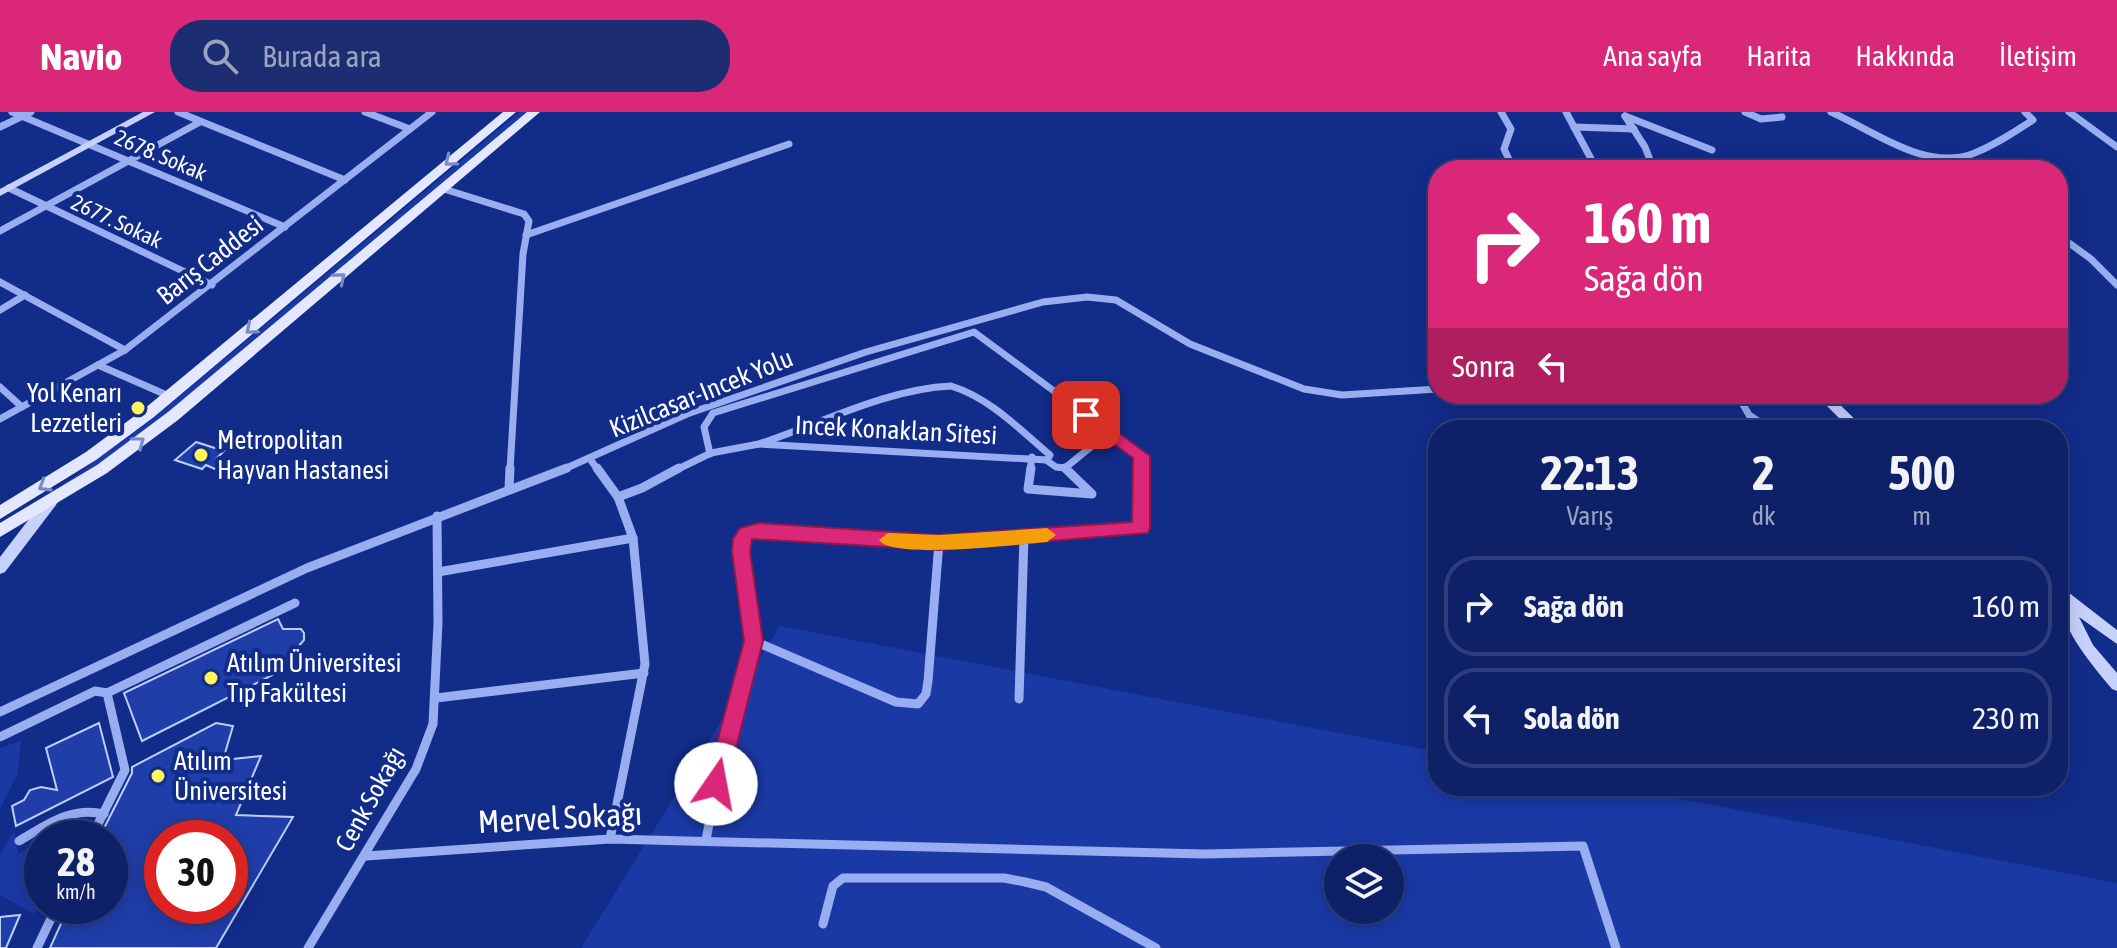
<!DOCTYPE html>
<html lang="tr">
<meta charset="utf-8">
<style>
body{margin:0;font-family:"Asap Condensed",sans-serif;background:#1c2e71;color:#f1f3f6;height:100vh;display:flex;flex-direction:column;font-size:30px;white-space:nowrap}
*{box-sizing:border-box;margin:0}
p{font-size:26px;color:#9ba3c0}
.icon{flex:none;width:44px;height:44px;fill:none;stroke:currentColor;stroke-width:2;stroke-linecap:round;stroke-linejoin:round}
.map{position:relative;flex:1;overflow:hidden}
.panel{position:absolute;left:1428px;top:308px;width:640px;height:376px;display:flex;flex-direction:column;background:#0e2168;border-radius:32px;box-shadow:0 4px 20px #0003,0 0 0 2px #2e3e7c}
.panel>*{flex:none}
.top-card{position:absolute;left:1428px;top:48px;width:640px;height:244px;border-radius:32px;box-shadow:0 4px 20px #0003,0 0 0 2px #2e3e7c;background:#db2777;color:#fff;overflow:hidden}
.buttons{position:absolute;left:1324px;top:732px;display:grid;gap:16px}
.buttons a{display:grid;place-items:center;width:80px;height:80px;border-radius:50%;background:#0e2168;box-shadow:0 4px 20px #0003,0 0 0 2px #2e3e7c;font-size:40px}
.speed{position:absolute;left:24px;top:708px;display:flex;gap:16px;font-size:40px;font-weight:700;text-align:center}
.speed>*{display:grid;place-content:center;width:104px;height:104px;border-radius:50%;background:#0e2168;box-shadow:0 4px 20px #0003,0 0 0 2px #2e3e7c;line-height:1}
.speed small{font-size:20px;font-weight:400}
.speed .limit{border:12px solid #d22;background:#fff;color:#111}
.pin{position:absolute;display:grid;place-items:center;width:68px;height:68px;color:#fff;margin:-34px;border-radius:16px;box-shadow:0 4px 12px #0006}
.me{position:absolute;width:88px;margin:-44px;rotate:12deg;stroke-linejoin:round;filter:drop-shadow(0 0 6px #0008)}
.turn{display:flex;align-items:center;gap:28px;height:168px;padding:0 24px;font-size:36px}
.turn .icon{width:104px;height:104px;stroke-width:2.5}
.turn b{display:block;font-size:56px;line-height:68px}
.then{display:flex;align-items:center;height:76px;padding:0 24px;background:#0003;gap:16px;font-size:30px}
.eta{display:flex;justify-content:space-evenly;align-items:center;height:136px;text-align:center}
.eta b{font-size:48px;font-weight:700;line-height:56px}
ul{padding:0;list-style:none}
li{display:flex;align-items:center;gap:24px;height:100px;margin:0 16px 12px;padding:0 8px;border:4px solid #2e3e7c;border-radius:32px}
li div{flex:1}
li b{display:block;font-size:30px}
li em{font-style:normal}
header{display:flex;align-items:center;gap:48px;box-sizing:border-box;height:112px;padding:0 40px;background:#db2777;color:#fff}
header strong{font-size:38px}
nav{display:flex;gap:44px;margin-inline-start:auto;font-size:28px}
.search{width:560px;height:72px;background:#1c2e71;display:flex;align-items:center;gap:20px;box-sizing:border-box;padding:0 28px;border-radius:32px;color:#9ba3c0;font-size:30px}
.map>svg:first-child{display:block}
.green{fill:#1a39a5;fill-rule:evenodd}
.building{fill:#203eaa;stroke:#bfcdfc;stroke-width:2;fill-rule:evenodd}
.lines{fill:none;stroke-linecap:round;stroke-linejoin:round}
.street-far1{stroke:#99adf1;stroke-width:7}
.street{stroke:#99adf1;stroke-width:9}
.secondary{fill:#c7d2fc;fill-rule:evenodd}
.primary{fill:#e3e7ff;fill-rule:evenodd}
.oneway{stroke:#7a8ac4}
.route{fill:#db2777;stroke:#8e194d;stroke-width:2}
.slow{fill:#f59e0b}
.poi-dot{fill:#fff459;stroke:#122c8a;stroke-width:3}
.labels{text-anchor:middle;stroke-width:8;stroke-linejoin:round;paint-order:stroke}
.far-street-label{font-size:22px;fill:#fff;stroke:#122c8a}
.street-label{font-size:26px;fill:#fff;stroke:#122c8a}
.poi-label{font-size:26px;fill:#fff;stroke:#122c8a;text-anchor:start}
.near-street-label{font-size:32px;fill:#fff;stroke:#122c8a}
</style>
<header>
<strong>Navio</strong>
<div class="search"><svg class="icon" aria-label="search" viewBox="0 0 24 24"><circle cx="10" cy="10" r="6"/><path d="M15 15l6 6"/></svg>Burada ara</div>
<nav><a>Ana sayfa</a><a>Harita</a><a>Hakkında</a><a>İletişim</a></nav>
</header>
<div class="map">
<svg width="2117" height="836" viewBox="0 0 2117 836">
<rect width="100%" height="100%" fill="#122c8a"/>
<g class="green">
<polygon points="520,0 527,0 146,319 85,361 0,412 75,364 154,306"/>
<path d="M 780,514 L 1438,640 L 1438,674 L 1614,674 L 2117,771 L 2117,836 L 581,836 ZM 1338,746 L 1390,746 L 1390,798 L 1338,798 Z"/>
<polygon points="21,629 18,661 0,697 0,636"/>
<polygon points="14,719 18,742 42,728 42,792 34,802 0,783 0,743"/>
</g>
<g class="building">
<polygon points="196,330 224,339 217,346 224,348 215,357 206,353 202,357 175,348"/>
<polygon points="278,507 283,517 301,517 304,521 304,528 293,541 296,551 142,629 124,581"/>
<polygon points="99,611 113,665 16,714 12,694 24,688 30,678 41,675 57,678 46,636"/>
<path d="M 216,611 L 233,614 L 223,648 L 261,644 L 236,703 L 293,705 L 216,836 L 50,836 L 69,794 L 110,794 L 110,726 L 99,726 L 132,661 L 132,655 ZM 162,726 L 230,726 L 230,794 L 162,794 Z"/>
<polygon points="20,803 6,836 0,836 0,805"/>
</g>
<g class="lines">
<g class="street-far1">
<polyline points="12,0 285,115"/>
<polyline points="178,0 345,68"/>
<polyline points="365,0 410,17"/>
<polyline points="1501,0 1511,17 1504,37 1514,58"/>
<polyline points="1566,0 1597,58"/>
<polyline points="1745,0 1761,7 1782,5"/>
<path d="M 1831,0 C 1874,19 1924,59 1972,42 C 1994,34 2014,20 2033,8 L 2025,0"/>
<polyline points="2069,0 2117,35"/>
<polyline points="1625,4 1712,38"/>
<polyline points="1625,4 1645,35 1654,58"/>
<polyline points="0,15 31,0"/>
<polyline points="1574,15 1634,17"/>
<polyline points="9,76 212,173"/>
<polyline points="444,77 524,102 529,109 523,142 510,358"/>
<polyline points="0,119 200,10"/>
<polyline points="526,123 789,32"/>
<polyline points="2058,123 2091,147 2117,173"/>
<polyline points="0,170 125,238"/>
<polyline points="0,198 25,183"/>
<polyline points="98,253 169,284"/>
<path d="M 951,274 C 990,286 1019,317 1050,343 L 1047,348 L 759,332 C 820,312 886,277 951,274 Z"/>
<polyline points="0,275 22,295"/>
<polyline points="1737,282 1749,303 1771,318"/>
<polyline points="0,307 125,238 432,0"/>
<polyline points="710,342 704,315 713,301 974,220 1142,344 1142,358"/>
<polyline points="590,347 598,358"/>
<polyline points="1046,348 1056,355 1065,356 1109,320"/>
<polyline points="562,358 687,302 866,240 1043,190 1087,185 1116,188 1190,232 1304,277 1342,283 1438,277"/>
<polyline points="676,358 711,341 759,332"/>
<polyline points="1030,358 1032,345"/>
</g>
<g class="street">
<polyline points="597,356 618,385 633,426 645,552 610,727"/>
<polyline points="1031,356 1028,377 1092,382 1065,356"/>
<polyline points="509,377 510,356"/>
<polyline points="618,385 642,376 679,356"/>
<polyline points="438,460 633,426"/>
<polyline points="754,529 896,590 918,592 926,582 928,569 939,430"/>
<polyline points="107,581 295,491"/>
<polyline points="436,586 644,561"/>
<polyline points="1019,587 1024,424"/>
<polyline points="0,600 307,456 567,356"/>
<polyline points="0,625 95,579 107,581 125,658 91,726"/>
<polyline points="706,728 722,644 754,529 741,440 746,421 759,418 939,430 1141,416 1142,356"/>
<path d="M 19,729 C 46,713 71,694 104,702"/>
<polyline points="366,744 610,727 1204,742 1583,734 1616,836"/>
<polyline points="823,812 833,774 843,766 1004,766 1025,770 1046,775 1156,836"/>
<polyline points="37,836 57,794"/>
<polyline points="308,836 416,657 433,612 438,511 437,404"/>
</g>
<g class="secondary">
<polygon points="143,0 155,0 0,84 0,77"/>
<polygon points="1815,282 1829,282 1866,318 1851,318"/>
<polygon points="51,384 56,385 58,389 56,393 5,460 0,462 0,445 46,385"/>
<path d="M 2058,475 L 2064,477 L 2117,518 L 2117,532 L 2079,505 L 2093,533 L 2117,561 L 2117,579 L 2112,577 C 2088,548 2058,514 2058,475 Z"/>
</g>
<g class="primary">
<polygon points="503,0 516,0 154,305 96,348 0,407 0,393 86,340 144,297"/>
<polygon points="527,0 540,0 178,308 107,361 0,425 0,411 97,353 168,300"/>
</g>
</g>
<defs><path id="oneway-chevron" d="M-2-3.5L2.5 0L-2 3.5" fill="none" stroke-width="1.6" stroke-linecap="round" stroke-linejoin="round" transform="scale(2)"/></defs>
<g class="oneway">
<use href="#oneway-chevron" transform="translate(450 49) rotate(141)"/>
<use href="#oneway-chevron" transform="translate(340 166) rotate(-40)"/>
<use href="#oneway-chevron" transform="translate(251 217) rotate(140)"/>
<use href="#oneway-chevron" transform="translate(139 330) rotate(-37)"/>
<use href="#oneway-chevron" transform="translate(44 374) rotate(148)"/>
</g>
<polygon class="route" points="1086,297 1150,344 1150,416 1148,421 939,438 752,427 750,440 763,529 727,672 724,679 716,682 709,679 706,672 744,529 732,440 733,427 740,416 759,411 939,423 1132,410 1133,346 1080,307 1078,303 1080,299"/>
<path class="slow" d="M 1047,416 L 1056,423 L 1047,430 C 1020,432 892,448 879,428 L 888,421 L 939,423 Z"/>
<g class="poi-dot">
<circle cx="138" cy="296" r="8"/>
<circle cx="201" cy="343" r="8"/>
<circle cx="211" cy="566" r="8"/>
<circle cx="158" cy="664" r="8"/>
</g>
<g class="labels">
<g class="far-street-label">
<text transform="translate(161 43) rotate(23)" y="8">2678. Sokak</text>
<text transform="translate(117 109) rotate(25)" y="8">2677. Sokak</text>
</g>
<g class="street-label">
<text transform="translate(210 148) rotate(-38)" y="9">Barış Caddesi</text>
<text transform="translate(701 281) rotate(-22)" y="9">Kizilcasar-Incek Yolu</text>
<text transform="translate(896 318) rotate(3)" y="9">Incek Konaklan Sitesi</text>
<text transform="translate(370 687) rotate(-61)" y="9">Cenk Sokağı</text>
</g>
<g class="poi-label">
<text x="122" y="290" text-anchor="end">Yol Kenarı<tspan x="122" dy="30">Lezzetleri</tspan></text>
<text x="217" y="337">Metropolitan<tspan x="217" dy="30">Hayvan Hastanesi</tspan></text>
<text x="227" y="560">Atılım Üniversitesi<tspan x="227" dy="30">Tıp Fakültesi</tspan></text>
<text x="174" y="658">Atılım<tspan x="174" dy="30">Üniversitesi</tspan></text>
</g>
<g class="near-street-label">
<text transform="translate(560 706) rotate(-3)" y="11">Mervel Sokağı</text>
</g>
</g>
</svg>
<div class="buttons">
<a><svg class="icon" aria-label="layers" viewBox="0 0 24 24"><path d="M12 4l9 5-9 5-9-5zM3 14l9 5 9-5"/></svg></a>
</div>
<div class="speed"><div>28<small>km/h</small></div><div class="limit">30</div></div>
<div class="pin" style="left:1086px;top:303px;background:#d93025"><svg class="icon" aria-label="arrive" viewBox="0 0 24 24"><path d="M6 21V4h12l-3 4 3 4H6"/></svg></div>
<svg class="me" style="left:716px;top:672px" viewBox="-20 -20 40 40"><circle r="19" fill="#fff"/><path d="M0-13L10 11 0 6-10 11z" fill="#db2777"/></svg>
<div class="top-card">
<div class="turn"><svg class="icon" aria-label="right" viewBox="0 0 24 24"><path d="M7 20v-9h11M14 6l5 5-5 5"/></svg><div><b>160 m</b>Sağa dön</div></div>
<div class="then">Sonra<svg class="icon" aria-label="left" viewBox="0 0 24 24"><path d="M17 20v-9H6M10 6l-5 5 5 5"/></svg></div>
</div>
<section class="panel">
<div class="eta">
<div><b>22:13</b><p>Varış</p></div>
<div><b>2</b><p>dk</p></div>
<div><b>500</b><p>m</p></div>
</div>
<ul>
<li><svg class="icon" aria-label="right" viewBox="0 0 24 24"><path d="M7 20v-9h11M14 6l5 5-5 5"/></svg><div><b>Sağa dön</b></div><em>160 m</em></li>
<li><svg class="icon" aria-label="left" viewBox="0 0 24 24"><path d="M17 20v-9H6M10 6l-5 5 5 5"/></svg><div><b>Sola dön</b></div><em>230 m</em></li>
</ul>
</section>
</div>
